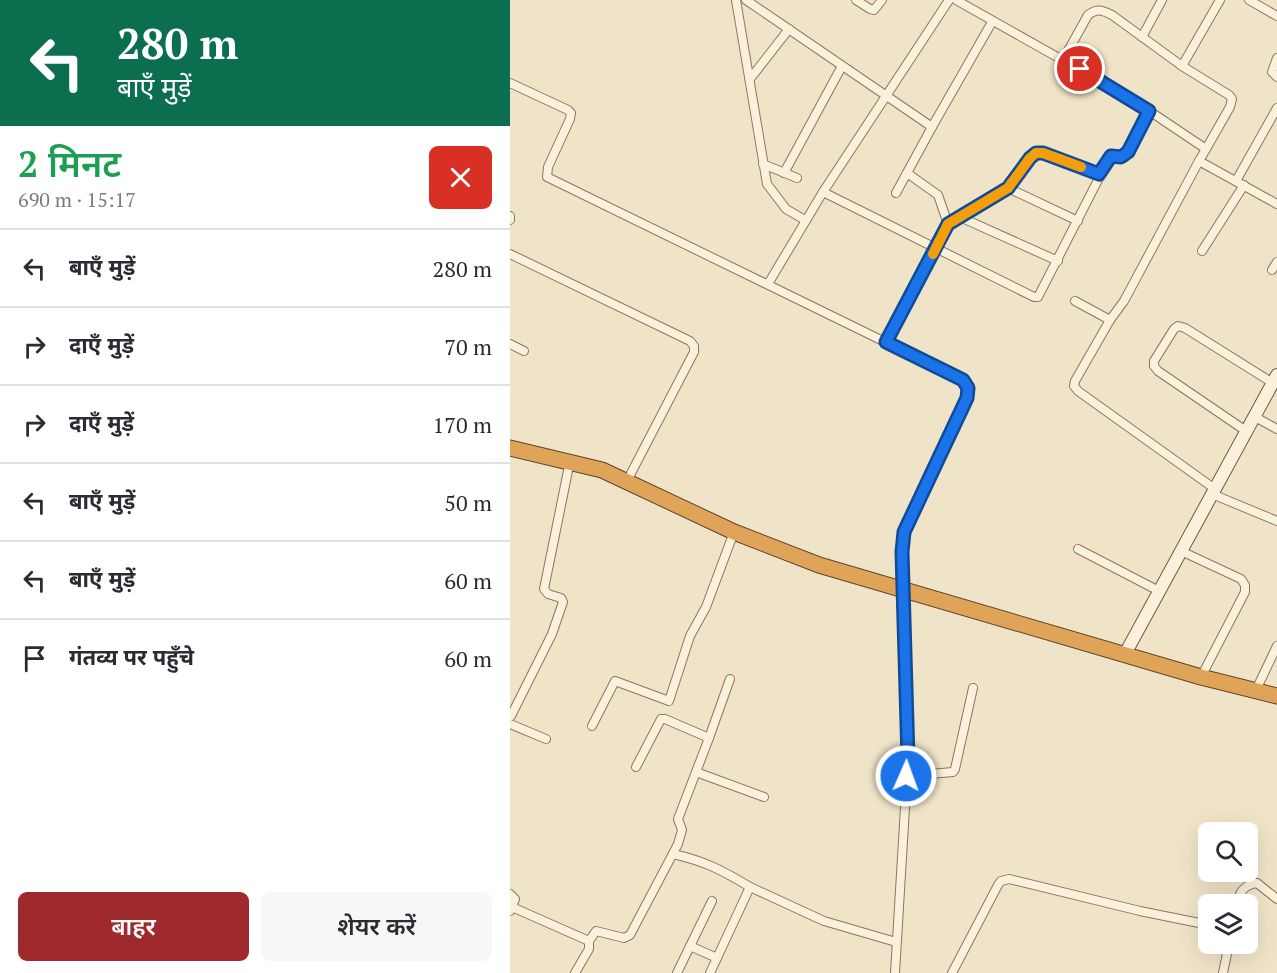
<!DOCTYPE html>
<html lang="hi">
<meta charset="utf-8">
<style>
body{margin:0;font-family:"PT Serif","Noto Sans Devanagari",serif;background:#f7f7f7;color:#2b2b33;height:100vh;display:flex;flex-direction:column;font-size:22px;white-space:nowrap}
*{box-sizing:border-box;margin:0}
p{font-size:20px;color:#7c7c81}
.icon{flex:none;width:33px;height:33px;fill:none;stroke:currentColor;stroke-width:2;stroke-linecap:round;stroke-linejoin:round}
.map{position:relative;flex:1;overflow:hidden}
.details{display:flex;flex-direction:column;background:#fff;width:510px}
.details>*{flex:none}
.hud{background:#0b6e4f;color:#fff;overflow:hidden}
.fabs{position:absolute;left:688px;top:822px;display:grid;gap:12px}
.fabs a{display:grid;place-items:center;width:60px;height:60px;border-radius:9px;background:#fff;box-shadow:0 6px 24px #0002;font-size:30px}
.pin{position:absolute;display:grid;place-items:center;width:51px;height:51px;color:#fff;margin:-26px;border:3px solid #fff;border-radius:50%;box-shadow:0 2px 6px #0007}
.me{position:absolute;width:66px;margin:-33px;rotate:2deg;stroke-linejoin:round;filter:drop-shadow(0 0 4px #0008)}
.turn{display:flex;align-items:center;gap:21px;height:126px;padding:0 18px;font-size:27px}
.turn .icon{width:78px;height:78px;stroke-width:2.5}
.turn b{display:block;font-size:42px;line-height:51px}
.round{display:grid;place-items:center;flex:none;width:63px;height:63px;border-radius:9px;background:#f7f7f7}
.overview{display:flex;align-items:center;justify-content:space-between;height:102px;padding:0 18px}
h1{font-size:36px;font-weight:600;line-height:45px;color:#1e9e55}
.primary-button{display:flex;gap:12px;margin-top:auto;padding:12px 18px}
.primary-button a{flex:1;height:69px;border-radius:9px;background:#9e2a2b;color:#fff;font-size:24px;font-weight:600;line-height:69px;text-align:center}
.primary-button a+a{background:#f7f7f7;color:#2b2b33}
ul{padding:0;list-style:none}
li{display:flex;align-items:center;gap:18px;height:78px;padding:0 18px;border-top:2px solid #e1e1e2}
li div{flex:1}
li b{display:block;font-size:22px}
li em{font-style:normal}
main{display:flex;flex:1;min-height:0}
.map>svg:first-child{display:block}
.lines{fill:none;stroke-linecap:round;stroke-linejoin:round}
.street-casing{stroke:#8d765c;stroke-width:10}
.secondary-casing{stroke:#6f573f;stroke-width:14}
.highway-casing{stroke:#5b4430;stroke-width:17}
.street{stroke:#faf1dc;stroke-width:8}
.secondary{stroke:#faf1dc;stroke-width:12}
.highway{stroke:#e0a458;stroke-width:15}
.route-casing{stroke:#114b97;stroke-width:15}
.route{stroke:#1a73e8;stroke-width:10}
.slow{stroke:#f59e0b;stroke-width:10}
</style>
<main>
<section class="details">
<div class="hud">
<div class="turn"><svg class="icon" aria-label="left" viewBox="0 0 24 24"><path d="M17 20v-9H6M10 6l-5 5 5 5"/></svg><div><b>280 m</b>बाएँ मुड़ें</div></div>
</div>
<div class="overview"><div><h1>2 मिनट</h1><p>690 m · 15:17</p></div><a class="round" style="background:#d93025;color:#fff"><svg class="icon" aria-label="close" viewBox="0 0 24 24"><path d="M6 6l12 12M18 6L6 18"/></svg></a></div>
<ul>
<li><svg class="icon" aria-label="left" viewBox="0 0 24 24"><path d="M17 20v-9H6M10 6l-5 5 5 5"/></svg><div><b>बाएँ मुड़ें</b></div><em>280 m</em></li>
<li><svg class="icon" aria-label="right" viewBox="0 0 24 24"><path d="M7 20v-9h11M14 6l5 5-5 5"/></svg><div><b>दाएँ मुड़ें</b></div><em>70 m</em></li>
<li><svg class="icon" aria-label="right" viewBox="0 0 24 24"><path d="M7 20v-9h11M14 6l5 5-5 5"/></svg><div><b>दाएँ मुड़ें</b></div><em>170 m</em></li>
<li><svg class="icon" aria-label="left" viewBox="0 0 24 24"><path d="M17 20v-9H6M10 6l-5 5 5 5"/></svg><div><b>बाएँ मुड़ें</b></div><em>50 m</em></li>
<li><svg class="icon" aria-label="left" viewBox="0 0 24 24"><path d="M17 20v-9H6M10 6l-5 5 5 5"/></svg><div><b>बाएँ मुड़ें</b></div><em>60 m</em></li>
<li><svg class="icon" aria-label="arrive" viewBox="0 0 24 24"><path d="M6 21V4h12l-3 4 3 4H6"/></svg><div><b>गंतव्य पर पहुँचे</b></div><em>60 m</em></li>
</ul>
<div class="primary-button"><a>बाहर</a><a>शेयर करें</a></div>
</section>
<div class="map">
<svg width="767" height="973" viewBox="0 0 767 973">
<rect width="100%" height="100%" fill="#f0e4c8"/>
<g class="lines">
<g class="street-casing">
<g id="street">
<polyline points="226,0 257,184 276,209 295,220"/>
<polyline points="236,0 422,127 482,22"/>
<polyline points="346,0 360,9 364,10 372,0"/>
<polyline points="446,0 620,98 696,149 689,161"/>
<polyline points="739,0 767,16"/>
<polyline points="632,37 652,0"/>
<polyline points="767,58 762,72 767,77"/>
<path d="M 553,60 L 578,15 C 587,8 592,10 602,15 L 672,66 L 719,95 L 722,99 L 720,107 L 696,149"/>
<polyline points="672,66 710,0"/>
<polyline points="240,79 279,29"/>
<polyline points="0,83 58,110 61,113 60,119 38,167 37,177 453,380 457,384 457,398 399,521 394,532 392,552 398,758 385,973"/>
<polyline points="253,164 287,178"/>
<polyline points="274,173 332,66"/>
<polyline points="397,173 428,195 438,224"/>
<polyline points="589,174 601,156 615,156 639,111"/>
<polyline points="726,181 767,108"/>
<polyline points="498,188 568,221"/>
<polyline points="313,192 439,0"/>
<polyline points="386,193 422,127"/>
<polyline points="0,216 0,220"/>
<polyline points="450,217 548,261"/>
<polyline points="692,251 734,185"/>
<polyline points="0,254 180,341 184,346 184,352 117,481"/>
<polyline points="762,270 767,262"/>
<polyline points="258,284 313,192 524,297 528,297 589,178 589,174 533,153 526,153 520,158 498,188 438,224 376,342"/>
<polyline points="565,301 600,320"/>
<polyline points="0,344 14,351"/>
<polyline points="745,417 767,429"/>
<polyline points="736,431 648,371 644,366 644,361 664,329 668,326 675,328 763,383"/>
<polyline points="705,489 568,391 564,386 565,381 600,320 614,301 689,161 767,204"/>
<polyline points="702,494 767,521"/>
<polyline points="568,549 649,591"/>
<polyline points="671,551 731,579 735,585 735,592 691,677"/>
<polyline points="745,692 767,646"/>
<polyline points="1,716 42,634 53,602 51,598 38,594 34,589 60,461"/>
<polyline points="0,724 36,739"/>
<polyline points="82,726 105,681 159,701 180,636 196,607 224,532"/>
<polyline points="199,738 220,679"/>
<polyline points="186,772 254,797"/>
<polyline points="396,776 443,772 445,769 463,688"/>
<path d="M 163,854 C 194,861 212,870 240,887"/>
<polyline points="0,894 5,899 0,911"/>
<path d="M 727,904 C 729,892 734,885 747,883 L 767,899"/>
<polyline points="2,907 79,941 86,931 114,938 120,935 168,844 172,830 168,819 199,738 155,719 151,719 126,767"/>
<polyline points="180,946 207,958"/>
<polyline points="65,973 79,949 79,941"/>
<polyline points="167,973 202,901"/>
<polyline points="200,973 240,887 314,921 386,942"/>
<polyline points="442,973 488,885 491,881 499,879 630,911 699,925"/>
<polyline points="713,973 719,944"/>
</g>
</g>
<g class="secondary-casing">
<polyline id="secondary" points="615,654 767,375"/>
</g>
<g class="highway-casing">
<polyline id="highway" points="0,448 92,470 224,532 309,565 691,677 767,696"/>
</g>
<use href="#street" class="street"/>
<use href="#secondary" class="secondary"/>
<use href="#highway" class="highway"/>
</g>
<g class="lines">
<g class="route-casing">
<polyline id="route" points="396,776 398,758 392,552 394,532 457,398 458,388 453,380 376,342 438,224 498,188 520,158 526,153 533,153 589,174 601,156 611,157 618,152 639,111 570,69"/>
</g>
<use href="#route" class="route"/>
<polyline class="slow" points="423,254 438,224 498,188 520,158 526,153 533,153 571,167"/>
</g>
</svg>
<div class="fabs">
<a><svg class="icon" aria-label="search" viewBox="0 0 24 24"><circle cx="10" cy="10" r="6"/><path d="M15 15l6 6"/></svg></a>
<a><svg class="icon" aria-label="layers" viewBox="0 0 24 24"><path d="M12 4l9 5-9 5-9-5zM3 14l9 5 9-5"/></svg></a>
</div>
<div class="pin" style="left:570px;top:69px;background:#d93025"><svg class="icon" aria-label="arrive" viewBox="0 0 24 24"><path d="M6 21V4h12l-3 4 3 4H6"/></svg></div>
<svg class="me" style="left:396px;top:776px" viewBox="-20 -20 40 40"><circle r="17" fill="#1a73e8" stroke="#fff" stroke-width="3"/><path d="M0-11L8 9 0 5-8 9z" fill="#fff"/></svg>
</div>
</main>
